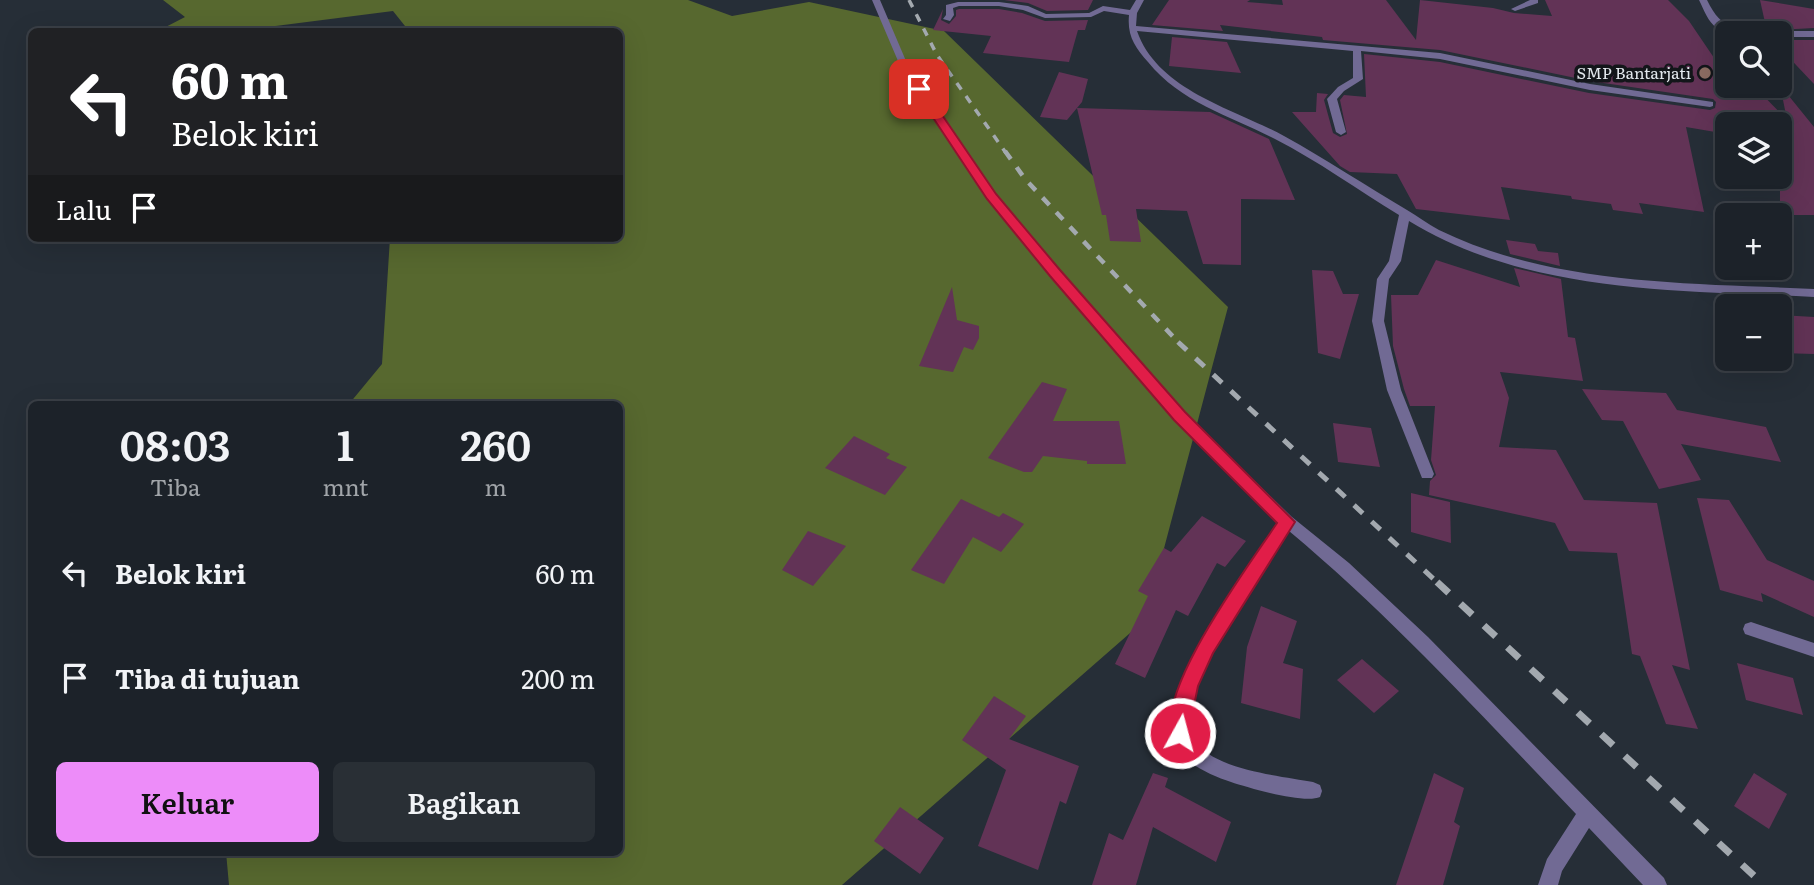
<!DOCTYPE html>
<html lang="id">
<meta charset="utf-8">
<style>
body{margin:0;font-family:Literata,serif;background:#292f35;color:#f1f3f6;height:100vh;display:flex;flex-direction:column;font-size:26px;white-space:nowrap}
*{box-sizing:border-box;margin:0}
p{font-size:23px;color:#a0a4a8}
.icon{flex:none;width:38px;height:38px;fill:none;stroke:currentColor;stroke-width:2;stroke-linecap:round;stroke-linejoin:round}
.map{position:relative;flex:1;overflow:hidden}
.sheet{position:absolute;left:28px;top:401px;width:595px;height:455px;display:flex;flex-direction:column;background:#1c2229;border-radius:10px;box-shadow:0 7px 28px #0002,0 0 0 2px #3a3f46}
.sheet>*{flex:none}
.banner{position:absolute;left:28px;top:28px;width:595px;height:214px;border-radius:10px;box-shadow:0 7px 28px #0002,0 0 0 2px #3a3f46;background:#202124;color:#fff;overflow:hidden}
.buttons{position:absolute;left:1715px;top:21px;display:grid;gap:14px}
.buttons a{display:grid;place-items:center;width:77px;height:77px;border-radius:10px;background:#1c2229;box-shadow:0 7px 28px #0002,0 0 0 2px #3a3f46;font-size:35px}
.pin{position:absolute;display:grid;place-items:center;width:60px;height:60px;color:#fff;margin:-30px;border-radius:14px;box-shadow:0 4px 10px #0006}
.me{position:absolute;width:77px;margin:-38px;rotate:7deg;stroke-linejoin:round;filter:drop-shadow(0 0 5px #0008)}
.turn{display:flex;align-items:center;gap:24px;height:147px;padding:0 28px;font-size:32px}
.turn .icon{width:91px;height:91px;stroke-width:2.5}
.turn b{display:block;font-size:49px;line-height:60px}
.then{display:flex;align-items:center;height:66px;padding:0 28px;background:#0003;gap:14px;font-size:26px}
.eta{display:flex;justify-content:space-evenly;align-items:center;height:119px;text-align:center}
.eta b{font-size:42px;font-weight:600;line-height:49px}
.button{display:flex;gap:14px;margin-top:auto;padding:14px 28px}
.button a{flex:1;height:80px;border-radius:10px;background:#ed8cf9;color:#111;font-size:28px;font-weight:600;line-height:80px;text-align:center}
.button a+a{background:#292f35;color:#f1f3f6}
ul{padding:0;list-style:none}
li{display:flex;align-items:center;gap:21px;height:105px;padding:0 28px}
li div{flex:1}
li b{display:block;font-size:26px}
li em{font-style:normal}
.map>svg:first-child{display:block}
.forest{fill:#57682f}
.building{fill:#623356}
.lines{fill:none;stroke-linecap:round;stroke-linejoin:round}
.street{fill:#716a94;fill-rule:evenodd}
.rail-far3{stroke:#a3a9af;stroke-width:3.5;stroke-dasharray:8 8;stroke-linecap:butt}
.rail-far2{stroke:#a3a9af;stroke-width:4.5;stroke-dasharray:10 10;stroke-linecap:butt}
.rail-far1{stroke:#a3a9af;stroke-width:5;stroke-dasharray:12 12;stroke-linecap:butt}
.rail{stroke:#a3a9af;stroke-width:7;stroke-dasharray:16 16;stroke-linecap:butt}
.route{fill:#e11d48;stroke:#92132f;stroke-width:2}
.education-dot{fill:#8d6e63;stroke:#13161a;stroke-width:2.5}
.labels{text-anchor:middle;stroke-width:7;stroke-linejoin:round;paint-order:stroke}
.far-poi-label{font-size:16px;fill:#e3e8ed;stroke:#13161a;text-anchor:end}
</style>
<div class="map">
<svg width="1814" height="885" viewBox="0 0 1814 885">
<rect width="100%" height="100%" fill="#262e37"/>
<polygon class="forest" points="163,0 688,0 732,16 809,2 944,31 1228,307 1145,620 842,885 229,885 226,852 620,852 620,404 349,404 382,364 390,238 620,238 620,32 409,31 393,11 237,31 156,32 185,17"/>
<g class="building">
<polygon points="1004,0 1093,0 1088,10 1047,11 1028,3"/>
<polygon points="1169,0 1250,0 1247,2 1283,5 1282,0 1386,0 1416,40 1420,0 1493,8 1514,13 1552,16 1545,0 1668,0 1689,21 1727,77 1727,86 1754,86 1787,120 1780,85 1814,127 1814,215 1780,215 1780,124 1727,124 1727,134 1686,127 1704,212 1639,203 1643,214 1613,210 1611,204 1572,199 1571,196 1501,187 1510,220 1416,209 1397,174 1350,172 1340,166 1292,112 1316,112 1317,93 1328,94 1324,100 1333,133 1340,137 1347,134 1340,100 1344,95 1366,97 1364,54 1440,62 1589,93 1710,110 1715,108 1716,102 1713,99 1590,81 1440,50 1323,40 1322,37 1220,25 1223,31 1152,25"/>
<polygon points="1760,0 1814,9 1814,28 1776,30 1766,27"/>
<polygon points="943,9 941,20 949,24 956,16 956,10 959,9 999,9 1022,13 1045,21 1088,20 1085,30 1078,30 1069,62 983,53 991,36 933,30"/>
<polygon points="1172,37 1227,42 1241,73 1169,66"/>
<polygon points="1780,40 1814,40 1814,84 1780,48"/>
<polygon points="1059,72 1088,79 1082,102 1077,108 1210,112 1269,139 1295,200 1241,199 1241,265 1203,264 1187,211 1136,209 1141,242 1110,241 1106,215 1102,215 1077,108 1067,120 1040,117"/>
<polygon points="1506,240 1535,244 1538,251 1558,253 1560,266 1510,254"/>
<polygon points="1436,260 1520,287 1514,268 1561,279 1568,337 1575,338 1583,381 1500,372 1509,398 1499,447 1556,450 1584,500 1657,503 1690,670 1672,665 1698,729 1666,724 1640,656 1632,654 1617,553 1569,551 1555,523 1429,495 1430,481 1436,475 1431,460 1435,406 1410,406 1404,389 1393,346 1391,295 1418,295"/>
<polygon points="1312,270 1333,271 1343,294 1359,294 1340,359 1318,353"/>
<polygon points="952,287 957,320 979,326 979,338 973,350 964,347 953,372 919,366"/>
<polygon points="1780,315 1814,317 1814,354 1780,353"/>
<polygon points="1042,382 1067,389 1053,421 1119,421 1126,464 1087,464 1087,461 1043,456 1032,472 1024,472 988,458"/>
<polygon points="1582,389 1666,393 1677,410 1766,427 1781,462 1681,444 1701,480 1659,489 1623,421 1602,420"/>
<polygon points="1333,423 1371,428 1380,467 1338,462"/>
<polygon points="854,436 890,454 886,458 907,467 885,495 825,468"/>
<polygon points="1411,493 1450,502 1451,543 1411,532"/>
<polygon points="1697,498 1729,500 1767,560 1814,581 1814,617 1761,593 1763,602 1720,590"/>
<polygon points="961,499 999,517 1003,513 1024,524 1001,552 973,537 944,584 911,570"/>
<polygon points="1202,516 1246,541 1225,567 1217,563 1188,616 1176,610 1145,678 1115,664 1148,596 1138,591 1164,548 1171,552"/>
<polygon points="808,531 846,546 813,586 782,570"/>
<polygon points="1261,606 1297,621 1283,663 1303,669 1300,719 1241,703 1247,647"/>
<polygon points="1362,659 1399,691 1374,713 1337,680"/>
<polygon points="1737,663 1793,678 1803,715 1746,700"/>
<polygon points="994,696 1026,716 1009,739 1079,766 1066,804 1060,801 1038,870 978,846 1006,770 962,740"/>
<polygon points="1153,773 1168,778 1165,787 1231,822 1216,862 1153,827 1136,885 1092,885 1109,833 1123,840"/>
<polygon points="1434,773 1464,788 1454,822 1460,826 1443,885 1396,885"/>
<polygon points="1754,773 1787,794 1769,829 1734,806"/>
<polygon points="900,807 944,838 920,874 874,841"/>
</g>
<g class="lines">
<g class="street">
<path d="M 872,0 L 880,0 L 909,68 L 995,195 L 1184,413 L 1292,517 L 1349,563 L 1428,637 L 1664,878 L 1667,885 L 1643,885 L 1589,828 L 1562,871 L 1558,885 L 1538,885 L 1547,859 L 1576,814 C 1483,717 1392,617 1289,531 C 1265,566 1169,701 1194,740 C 1213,770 1281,776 1313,782 L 1320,785 L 1322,791 L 1320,797 C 1304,804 1249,788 1231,782 C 1213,776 1189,766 1178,749 C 1148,699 1249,564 1278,522 L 1174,419 L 987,199 L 901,68 Z"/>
<path d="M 1136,0 L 1144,0 L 1137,13 L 1136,26 L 1440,53 L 1590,84 L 1713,102 L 1713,106 L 1710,107 L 1590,90 L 1440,59 L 1361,51 L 1363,79 L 1344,91 L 1337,99 L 1346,132 L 1341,135 L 1336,132 L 1327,99 L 1338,87 L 1353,78 L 1353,51 L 1137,31 C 1158,91 1235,109 1284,136 C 1326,159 1366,186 1407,210 C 1417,216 1428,224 1439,230 C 1554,286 1689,283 1814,289 L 1814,297 C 1679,290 1528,294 1409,221 L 1401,261 L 1389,279 L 1384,321 L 1401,390 L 1434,474 L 1432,478 L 1422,478 L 1387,390 L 1372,321 L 1377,279 L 1389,261 L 1399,215 C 1358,190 1318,161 1275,139 C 1231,116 1181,103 1148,62 C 1135,47 1127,36 1129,15 L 1104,11 L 1091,17 L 1045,18 L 1023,10 L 999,6 L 959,6 L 953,8 L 954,15 L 950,21 L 943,19 L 946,15 L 946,5 L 958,2 L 999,2 L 1028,6 L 1046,14 L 1089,13 L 1103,6 L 1130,10 Z"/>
<polygon points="1530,0 1538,0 1538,3 1515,11 1511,9"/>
<path d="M 1699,0 L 1707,0 C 1723,33 1735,26 1768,30 L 1772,33 C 1760,34 1728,35 1717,28 C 1708,22 1704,10 1699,0 Z"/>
<polygon points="1780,31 1814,31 1814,37 1780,37 1780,33 1776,33"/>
<polygon points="1751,622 1814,643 1814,657 1745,634 1743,629 1745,624"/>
</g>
<polyline class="rail-far3" points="909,0 937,55 1006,153"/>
<polyline class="rail-far2" points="1005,151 1025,179 1180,344"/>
<polyline class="rail-far1" points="1178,342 1439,584"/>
<polyline class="rail" points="1437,582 1764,885"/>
</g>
<path class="route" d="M 916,87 L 923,87 L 996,194 L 1060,270 L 1185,412 L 1295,522 L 1213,653 L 1198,686 L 1187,740 L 1180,742 L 1173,740 C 1152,694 1250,564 1277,523 L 1174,420 L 1050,276 L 987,199 L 914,89 Z"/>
<circle class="education-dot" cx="1705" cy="73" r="7"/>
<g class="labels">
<g class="far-poi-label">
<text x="1691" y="79">SMP Bantarjati</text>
</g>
</g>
</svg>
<div class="buttons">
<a><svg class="icon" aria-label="search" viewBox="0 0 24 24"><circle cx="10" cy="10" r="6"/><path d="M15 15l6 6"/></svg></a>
<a><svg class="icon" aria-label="layers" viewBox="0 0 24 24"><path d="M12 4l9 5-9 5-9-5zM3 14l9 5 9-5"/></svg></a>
<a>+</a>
<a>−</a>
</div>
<div class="pin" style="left:919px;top:89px;background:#d93025"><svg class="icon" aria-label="arrive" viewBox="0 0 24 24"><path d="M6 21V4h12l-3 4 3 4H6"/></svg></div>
<svg class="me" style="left:1180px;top:733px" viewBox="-20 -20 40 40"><circle r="17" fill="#e11d48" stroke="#fff" stroke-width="3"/><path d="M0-11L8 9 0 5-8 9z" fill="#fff"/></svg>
<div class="banner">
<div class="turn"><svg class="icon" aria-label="left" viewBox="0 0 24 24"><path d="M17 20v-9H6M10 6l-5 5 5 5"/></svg><div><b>60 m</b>Belok kiri</div></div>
<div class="then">Lalu<svg class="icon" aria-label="arrive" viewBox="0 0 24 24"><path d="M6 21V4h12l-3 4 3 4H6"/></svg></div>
</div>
<section class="sheet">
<div class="eta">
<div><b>08:03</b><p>Tiba</p></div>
<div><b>1</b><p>mnt</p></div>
<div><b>260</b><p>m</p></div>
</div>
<ul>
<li><svg class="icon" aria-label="left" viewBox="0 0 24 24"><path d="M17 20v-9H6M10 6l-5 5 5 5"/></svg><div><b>Belok kiri</b></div><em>60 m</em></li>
<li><svg class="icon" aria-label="arrive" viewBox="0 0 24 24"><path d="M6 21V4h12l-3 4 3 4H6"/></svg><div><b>Tiba di tujuan</b></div><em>200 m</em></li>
</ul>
<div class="button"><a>Keluar</a><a>Bagikan</a></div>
</section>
</div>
